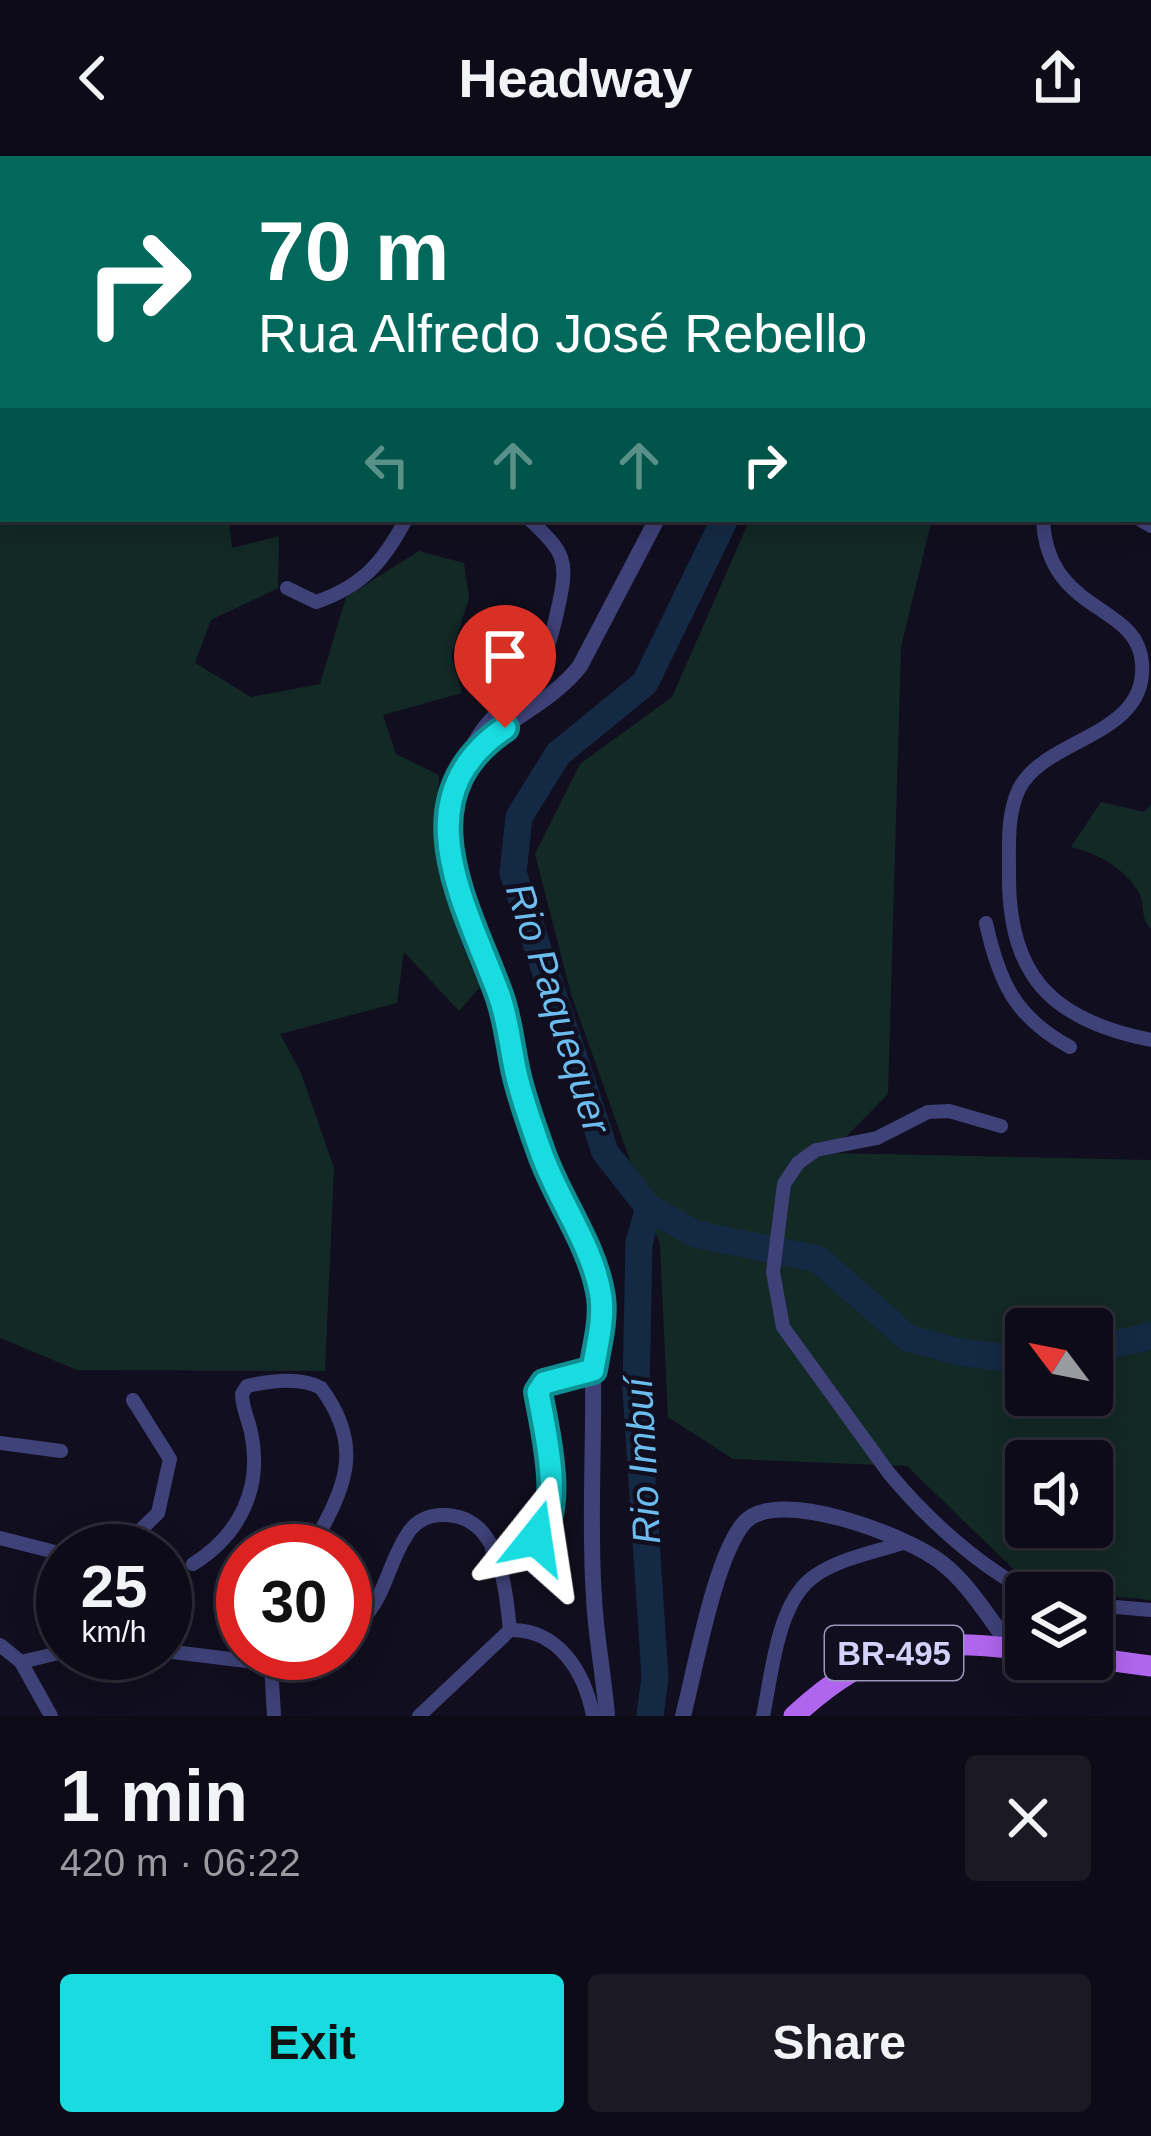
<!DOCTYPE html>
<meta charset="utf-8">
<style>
body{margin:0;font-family:Arial,sans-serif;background:#1b1924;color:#f1f3f6;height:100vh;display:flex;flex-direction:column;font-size:45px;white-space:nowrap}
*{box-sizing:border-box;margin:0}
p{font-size:39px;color:#9a9ba1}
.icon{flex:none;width:66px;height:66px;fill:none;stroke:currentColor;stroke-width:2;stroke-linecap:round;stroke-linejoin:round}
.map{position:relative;height:1560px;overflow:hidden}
.panel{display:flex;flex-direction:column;background:#0d0b17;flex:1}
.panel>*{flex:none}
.hud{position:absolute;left:0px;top:0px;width:1152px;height:366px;box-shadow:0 6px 30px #0003,0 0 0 3px #2d2b36;background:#00695c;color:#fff;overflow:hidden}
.needle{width:78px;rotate:302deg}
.buttons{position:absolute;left:1005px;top:1152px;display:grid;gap:24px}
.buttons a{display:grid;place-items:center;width:108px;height:108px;border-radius:12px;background:#0d0b17;box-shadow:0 6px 30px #0003,0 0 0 3px #2d2b36;font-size:60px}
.speed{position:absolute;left:36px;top:1368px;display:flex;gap:24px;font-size:60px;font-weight:700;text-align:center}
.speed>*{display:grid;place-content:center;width:156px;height:156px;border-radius:50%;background:#0d0b17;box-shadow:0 6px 30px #0003,0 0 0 3px #2d2b36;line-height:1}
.speed small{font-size:30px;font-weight:400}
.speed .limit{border:18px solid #d22;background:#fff;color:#111}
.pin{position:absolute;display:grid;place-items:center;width:102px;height:102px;color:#fff;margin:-123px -51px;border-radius:50% 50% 50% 0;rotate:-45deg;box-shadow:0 0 12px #0007}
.pin .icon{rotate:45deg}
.me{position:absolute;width:132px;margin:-66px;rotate:15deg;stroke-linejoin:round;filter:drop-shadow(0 0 9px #0008)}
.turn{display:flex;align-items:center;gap:42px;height:252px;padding:0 60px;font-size:54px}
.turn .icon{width:156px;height:156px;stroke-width:2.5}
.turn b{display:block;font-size:84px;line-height:102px}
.lanes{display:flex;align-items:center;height:114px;padding:0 60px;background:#0003;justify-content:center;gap:60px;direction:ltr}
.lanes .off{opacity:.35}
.round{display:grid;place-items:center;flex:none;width:126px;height:126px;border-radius:12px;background:#1b1924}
.overview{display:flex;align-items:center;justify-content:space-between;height:204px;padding:0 60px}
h1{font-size:72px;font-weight:700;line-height:90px}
.cta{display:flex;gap:24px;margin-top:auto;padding:24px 60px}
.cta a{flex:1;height:138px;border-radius:12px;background:#19dce0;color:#111;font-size:48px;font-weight:700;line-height:138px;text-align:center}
.cta a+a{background:#1b1924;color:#f1f3f6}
header{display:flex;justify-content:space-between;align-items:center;height:156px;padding:0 60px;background:#0d0b17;font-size:54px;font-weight:700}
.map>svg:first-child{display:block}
.green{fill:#132926;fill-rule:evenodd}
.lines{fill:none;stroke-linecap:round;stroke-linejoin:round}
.river{stroke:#142a44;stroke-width:27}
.minor{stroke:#3f4279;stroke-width:14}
.tertiary{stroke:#3f4279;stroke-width:16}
.primary{stroke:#b065ee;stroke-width:21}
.route-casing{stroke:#108f92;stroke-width:30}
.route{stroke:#19dce0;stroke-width:21}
.labels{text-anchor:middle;stroke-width:9;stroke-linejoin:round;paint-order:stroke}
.shield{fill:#110f1f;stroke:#9a98b8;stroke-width:3}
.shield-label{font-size:33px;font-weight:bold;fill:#d4d2fa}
.water-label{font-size:39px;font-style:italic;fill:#6cbdef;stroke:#110f1f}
</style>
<header><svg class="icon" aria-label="back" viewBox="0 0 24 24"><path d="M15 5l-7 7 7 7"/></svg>Headway<svg class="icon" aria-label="share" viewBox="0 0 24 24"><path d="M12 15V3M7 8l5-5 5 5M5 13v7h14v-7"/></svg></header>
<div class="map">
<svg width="1151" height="1560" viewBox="0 0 1151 1560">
<rect width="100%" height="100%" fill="#110f1f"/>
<g class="green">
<path d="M 0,0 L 520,0 L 3,3 L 3,363 L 229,363 L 232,392 L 279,380 L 278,432 L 211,464 L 195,507 L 251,541 L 320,528 L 346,441 L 419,395 L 464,407 L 469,442 L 451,500 L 462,537 L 383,559 L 396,598 L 439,619 C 435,703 446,754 480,831 L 459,855 L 404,796 L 397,847 L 280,878 L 301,917 L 334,1012 L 325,1215 L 77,1214 L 0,1182 Z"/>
<path d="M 750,363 L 932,363 L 901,491 L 888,938 L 830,997 L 1151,1004 L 1151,1444 L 1034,1433 L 907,1310 L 733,1303 L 668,1261 L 660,1089 L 571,838 L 535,698 L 580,608 L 672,541 ZM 1026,1173 L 1092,1173 L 1092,1239 L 1026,1239 ZM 1026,1305 L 1092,1305 L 1092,1371 L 1026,1371 Z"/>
<path d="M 1101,646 L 1144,656 L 1151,649 L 1151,773 C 1139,760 1146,748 1138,735 C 1122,710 1098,698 1071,691 Z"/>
</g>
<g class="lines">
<g class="river">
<polyline points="856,3 857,0"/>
<polyline points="725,363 645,527 558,598 519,661 513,717 605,996 649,1052 695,1078 818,1103 908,1182 959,1196 1026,1204"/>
<polyline points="649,1052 639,1087 636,1234 655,1521 650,1560"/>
<polyline points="1092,1193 1151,1180"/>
</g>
<g class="minor">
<polyline points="1120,0 1121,3"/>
<path d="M 1043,363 C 1047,459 1138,446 1142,507 C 1148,581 1045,581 1019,633 C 1007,658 1009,688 1009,715 C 1007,818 1050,864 1151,884"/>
<polyline points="1139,363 1151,370"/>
<path d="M 287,432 L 316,446 C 363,430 384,405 406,363"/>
<path d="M 467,602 C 483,559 513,549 536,514 C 549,494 553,474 558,452 C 569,403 565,397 529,363"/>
<path d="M 986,767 C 999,827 1016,862 1070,891"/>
<path d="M 1001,970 L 949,955 L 928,956 L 877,982 L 816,994 L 798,1007 L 784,1028 L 773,1116 L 783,1171 L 888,1316 C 925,1361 979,1411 1032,1437"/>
<polyline points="0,1287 61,1295"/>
<polyline points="0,1382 63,1398"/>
<path d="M 492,1393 C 507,1390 526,1388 538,1380 C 568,1359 538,1263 539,1231 L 593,1213"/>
<polyline points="119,1395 158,1357 170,1303 133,1244"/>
<path d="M 193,1408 C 240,1379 263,1331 251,1276 C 248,1262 242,1252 242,1238 L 247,1230 C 269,1225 301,1221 321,1232 C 368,1295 341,1337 310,1395"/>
<polyline points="1092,1449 1151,1454"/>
<path d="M 510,1474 C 559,1473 585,1517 593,1560"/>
<path d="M 345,1480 C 389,1445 382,1417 408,1377 C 416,1365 426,1360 440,1359 C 499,1356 505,1427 510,1474"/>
<polyline points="0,1489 21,1506 51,1560"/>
<polyline points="165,1495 271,1508 303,1497"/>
<polyline points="21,1506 63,1496"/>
<polyline points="274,1560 271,1508 275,1501"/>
<polyline points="419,1560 510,1474"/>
<path d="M 763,1560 C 772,1518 777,1444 816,1419 C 841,1402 878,1395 906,1386"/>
</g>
<g class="tertiary">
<polyline points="804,3 804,0"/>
<path d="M 607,1560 C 604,1521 596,1482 594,1442 C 589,1370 594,1297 593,1224 C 592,1193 606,1166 600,1134 C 591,1095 568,1062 553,1026 C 528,969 519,910 503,851 C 486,786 430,703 451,633 C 468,576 544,557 580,510 L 657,363"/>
<path d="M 683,1560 C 695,1514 715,1400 744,1367 C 776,1329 908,1380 942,1407 C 970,1429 990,1464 1012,1492"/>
</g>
<g class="primary">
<polyline points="1092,1502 1151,1510"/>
<path d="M 794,1560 C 872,1488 924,1481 1026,1494"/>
</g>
</g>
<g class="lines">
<g class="route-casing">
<path id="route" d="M 505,572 C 402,641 464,745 498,836 C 508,862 510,890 516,917 C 522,943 532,971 541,996 C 558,1045 593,1089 601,1141 C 604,1165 597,1189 593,1214 L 544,1227 L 538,1236 C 544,1270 566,1358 536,1382"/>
</g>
<use href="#route" class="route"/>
</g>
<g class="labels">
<rect class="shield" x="825" y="1470" width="138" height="54" rx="9"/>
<g class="shield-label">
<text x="894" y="1509">BR-495</text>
</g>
<g class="water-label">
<text transform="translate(559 852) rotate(72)" y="14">Rio Paquequer</text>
<text transform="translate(642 1305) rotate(-93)" y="14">Rio Imbuí</text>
</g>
</g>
</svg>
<div class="buttons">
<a><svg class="needle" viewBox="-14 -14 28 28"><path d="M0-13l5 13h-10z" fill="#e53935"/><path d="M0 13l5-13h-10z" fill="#9a9ba1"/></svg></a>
<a><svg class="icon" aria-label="sound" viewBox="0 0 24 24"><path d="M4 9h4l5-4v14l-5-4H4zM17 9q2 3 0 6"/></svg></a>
<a><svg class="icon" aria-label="layers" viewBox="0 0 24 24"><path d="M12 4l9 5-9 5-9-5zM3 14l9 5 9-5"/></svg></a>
</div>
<div class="speed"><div>25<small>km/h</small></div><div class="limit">30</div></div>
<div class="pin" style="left:505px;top:572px;background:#d93025"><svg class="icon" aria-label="arrive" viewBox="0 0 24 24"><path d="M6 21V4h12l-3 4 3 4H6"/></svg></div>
<svg class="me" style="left:536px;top:1382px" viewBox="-20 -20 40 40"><path d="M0-17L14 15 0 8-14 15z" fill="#19dce0" stroke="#fff" stroke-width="4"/></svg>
<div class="hud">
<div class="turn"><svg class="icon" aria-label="right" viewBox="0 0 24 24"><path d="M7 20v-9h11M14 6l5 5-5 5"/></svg><div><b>70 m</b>Rua Alfredo José Rebello</div></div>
<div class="lanes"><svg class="icon off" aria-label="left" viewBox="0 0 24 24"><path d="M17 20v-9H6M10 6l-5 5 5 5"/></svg><svg class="icon off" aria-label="ahead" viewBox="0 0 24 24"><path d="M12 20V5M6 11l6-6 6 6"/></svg><svg class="icon off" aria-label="ahead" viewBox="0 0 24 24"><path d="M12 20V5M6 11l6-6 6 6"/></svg><svg class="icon" aria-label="right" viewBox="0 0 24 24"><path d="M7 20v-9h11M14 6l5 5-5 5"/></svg></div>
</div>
</div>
<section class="panel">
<div class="overview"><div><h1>1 min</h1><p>420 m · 06:22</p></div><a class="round"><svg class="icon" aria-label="close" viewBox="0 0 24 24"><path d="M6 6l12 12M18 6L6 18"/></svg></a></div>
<div class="cta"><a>Exit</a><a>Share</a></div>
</section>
